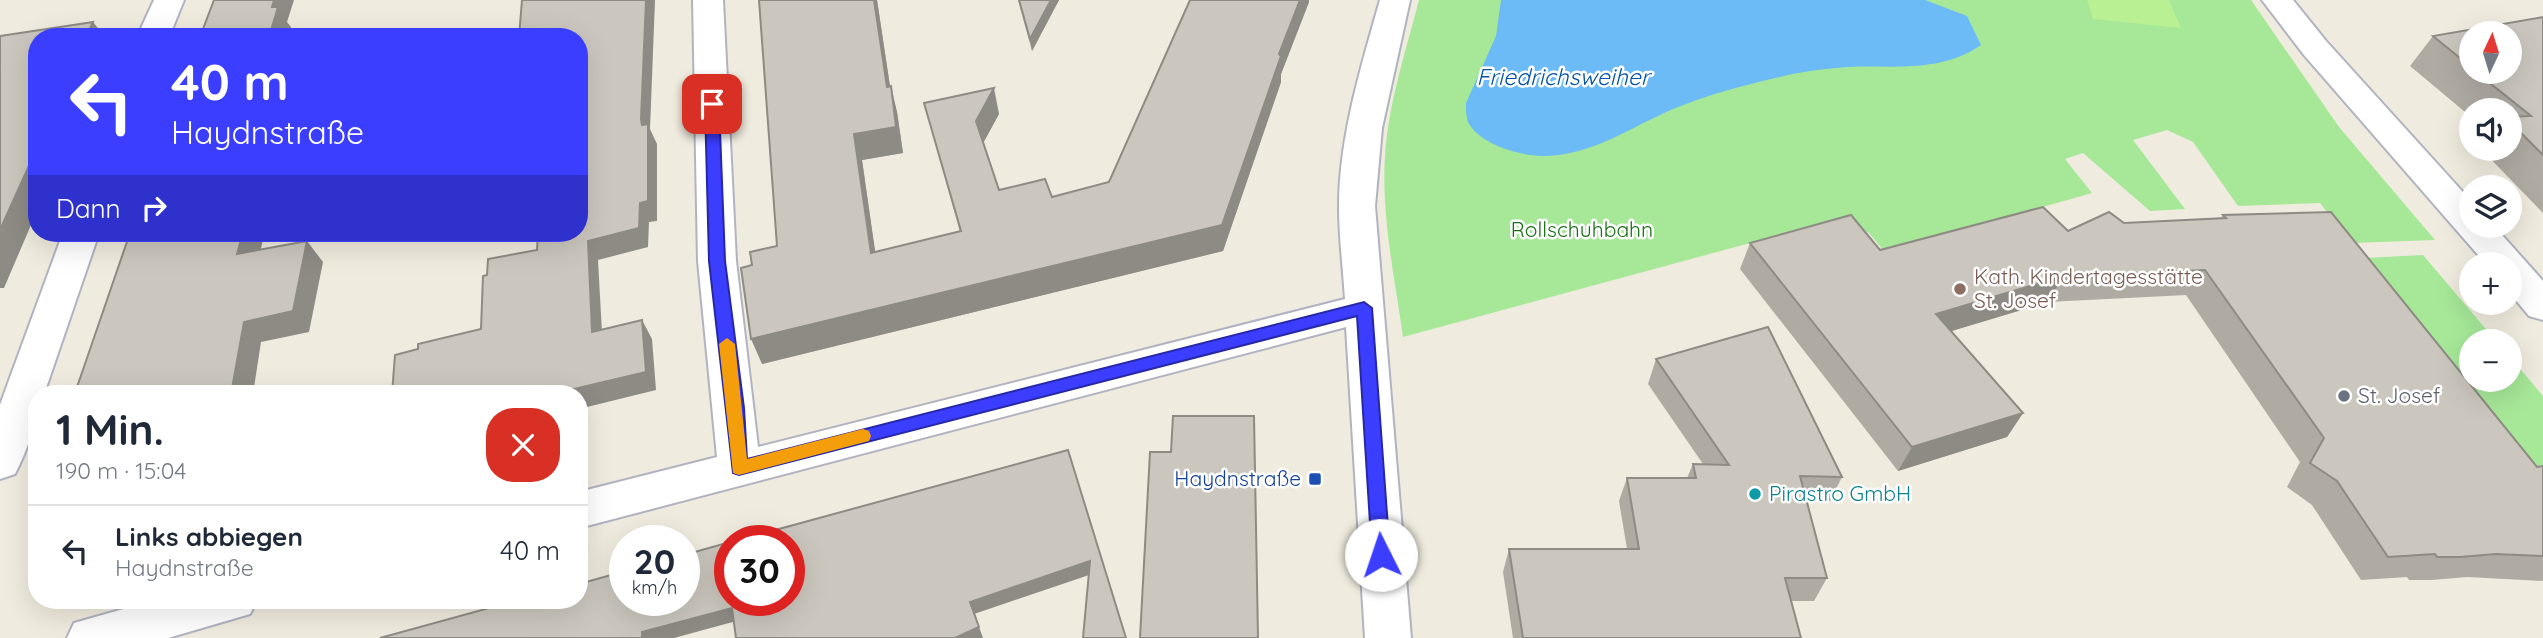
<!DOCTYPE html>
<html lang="de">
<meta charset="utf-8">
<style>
body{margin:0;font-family:Quicksand,sans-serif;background:#f6f6f7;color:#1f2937;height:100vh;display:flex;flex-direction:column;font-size:26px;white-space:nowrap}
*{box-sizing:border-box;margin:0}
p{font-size:23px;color:#747a83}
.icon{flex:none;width:38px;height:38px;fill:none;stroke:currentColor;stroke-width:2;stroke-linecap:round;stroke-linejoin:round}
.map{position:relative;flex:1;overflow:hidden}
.panel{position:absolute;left:28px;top:385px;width:560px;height:224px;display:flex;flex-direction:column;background:#fff;border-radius:28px;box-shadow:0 7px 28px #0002}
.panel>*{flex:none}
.banner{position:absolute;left:28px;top:28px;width:560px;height:214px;border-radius:28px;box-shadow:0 7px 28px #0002;background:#3b3eff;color:#fff;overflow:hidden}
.needle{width:46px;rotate:4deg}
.fabs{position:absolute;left:2459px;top:21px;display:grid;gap:14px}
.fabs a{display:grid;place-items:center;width:63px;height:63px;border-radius:50%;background:#fff;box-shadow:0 7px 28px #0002;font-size:35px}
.speed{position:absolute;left:609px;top:525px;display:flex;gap:14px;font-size:35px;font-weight:700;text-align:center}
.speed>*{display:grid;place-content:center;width:91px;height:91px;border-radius:50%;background:#fff;box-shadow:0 7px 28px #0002;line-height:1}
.speed small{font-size:18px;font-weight:400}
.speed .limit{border:10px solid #d22;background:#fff;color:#111}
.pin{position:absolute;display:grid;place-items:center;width:60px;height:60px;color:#fff;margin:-30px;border-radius:14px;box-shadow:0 4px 10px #0006}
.me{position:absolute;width:77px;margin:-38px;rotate:356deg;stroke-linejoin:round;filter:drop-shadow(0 0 5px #0008)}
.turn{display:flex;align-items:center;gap:24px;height:147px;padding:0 28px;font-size:32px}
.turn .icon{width:91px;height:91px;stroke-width:2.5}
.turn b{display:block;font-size:49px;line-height:60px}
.then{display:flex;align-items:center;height:66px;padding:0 28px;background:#0003;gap:14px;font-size:26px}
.round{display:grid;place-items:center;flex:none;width:74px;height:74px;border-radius:28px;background:#f6f6f7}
.overview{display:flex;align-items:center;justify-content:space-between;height:119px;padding:0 28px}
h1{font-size:42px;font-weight:800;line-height:52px}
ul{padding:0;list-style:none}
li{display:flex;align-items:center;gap:21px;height:91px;padding:0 28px;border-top:2px solid #e0e1e3}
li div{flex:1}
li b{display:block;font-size:26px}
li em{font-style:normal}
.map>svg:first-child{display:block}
.green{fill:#a6e898}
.pitch{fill:#b9f093}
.water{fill:#6cbaf6}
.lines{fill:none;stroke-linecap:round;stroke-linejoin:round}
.minor-casing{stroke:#b2b3c1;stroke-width:4}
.minor{fill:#fff;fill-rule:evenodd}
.wall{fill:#afaba3;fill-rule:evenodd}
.shaded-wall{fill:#8e8b85}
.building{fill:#cbc7be;stroke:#8e8b85;stroke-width:2}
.route{fill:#3b3eff;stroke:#2628a6;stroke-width:2}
.slow{fill:#f59e0b}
.education-dot{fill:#8d6e63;stroke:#fff;stroke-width:2.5}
.worship-dot{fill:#6b7280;stroke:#fff;stroke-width:2.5}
.transit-dot{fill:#1a4fb4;stroke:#fff;stroke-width:2.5}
.culture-dot{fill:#0f9aa8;stroke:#fff;stroke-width:2.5}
.labels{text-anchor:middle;stroke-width:5;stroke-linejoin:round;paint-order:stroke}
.park-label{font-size:21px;fill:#197016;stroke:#fff}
.education-label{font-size:21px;fill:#785e54;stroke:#fff;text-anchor:start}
.worship-label{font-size:21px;fill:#5b616d;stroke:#fff;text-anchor:start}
.transit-label{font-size:21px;fill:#164399;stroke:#fff;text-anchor:end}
.culture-label{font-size:21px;fill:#0d838f;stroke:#fff;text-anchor:start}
.water-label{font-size:23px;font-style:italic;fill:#0554a8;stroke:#fff}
</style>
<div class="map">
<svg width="2543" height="638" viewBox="0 0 2543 638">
<rect width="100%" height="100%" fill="#efebde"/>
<g class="green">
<path d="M 1419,0 L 2251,0 L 2339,127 L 2435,240 L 2352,243 L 2320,203 L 2238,206 L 2193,142 L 2167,130 L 2133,140 L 2185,209 L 2150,211 L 2083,153 L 2065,159 L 2092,193 L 1885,252 L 1868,232 L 1840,241 L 1824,223 L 1403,337 C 1395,278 1381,217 1385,157 C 1388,104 1406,51 1419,0 Z"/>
<polygon points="2423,255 2496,341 2471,341 2471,380 2510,380 2510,357 2543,396 2543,489 2364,258"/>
</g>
<polygon class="pitch" points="2087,0 2169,0 2181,28 2093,19"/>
<path class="water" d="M 1501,0 L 1925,0 L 1967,16 L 1981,45 C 1941,73 1893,65 1848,67 C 1825,69 1802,71 1780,77 C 1744,85 1707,95 1673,109 C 1631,127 1593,155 1545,156 C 1521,156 1483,146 1469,124 C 1466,118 1466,110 1466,103 L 1496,36 Z"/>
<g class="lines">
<g class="minor-casing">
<g id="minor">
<polygon points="154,0 184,0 169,37 137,37"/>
<path d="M 693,0 L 723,0 L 736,261 L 758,447 L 1345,299 C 1343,268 1339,237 1339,207 C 1339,137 1361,67 1380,0 L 1410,0 L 1382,128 L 1375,206 L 1411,638 L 1365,638 L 1346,327 L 579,528 L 579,492 L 717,457 L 698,261 Z"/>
<polygon points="2262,0 2293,0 2326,41 2471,201 2471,226 2494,226 2543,281 2543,320 2529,316 2510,293 2510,264 2486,264 2304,55"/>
<path d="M 63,233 L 99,233 L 44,394 L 37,394 C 37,422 28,449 15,474 L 0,479 L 0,405 Z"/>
<polygon points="155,600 257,600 250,614 168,638 67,638 74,623"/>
</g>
</g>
<use href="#minor" class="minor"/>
</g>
<g class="wall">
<polygon points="759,0 877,0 890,86 897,112 903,153 862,160 875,252 960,232 924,103 999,114 983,143 999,190 1052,197 1109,182 1309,2 1281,74 1281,82 1223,251 762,364 752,265 777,246"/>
<polygon points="1018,0 1059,0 1032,51"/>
<path d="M 2543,17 L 2543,213 L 2481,149 L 2510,149 L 2510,110 L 2471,110 L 2471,117 L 2410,66 L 2433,36 ZM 2471,33 L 2510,72 L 2471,72 Z"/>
<polygon points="2223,215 2537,467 2543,466 2543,581 2467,577 2432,580 2409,580 2407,577 2361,580 2312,505 2287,487 2300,462 2186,295 2048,302 1951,331 2023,413 2007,437 1898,471 1740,269 1750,243 1880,250 2068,231 2124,223 2221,218"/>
<polygon points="1656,359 1842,477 1830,501 1806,500 1827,578 1814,601 1791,601 1801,638 1513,638 1503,572 1509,549 1627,549 1619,501 1627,478 1687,478 1693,464 1703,464 1648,384"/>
</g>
<g class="shaded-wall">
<polygon points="274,0 294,0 287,22 291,27 288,37 269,37 272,7"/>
<polygon points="646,0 655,0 650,129 657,144 657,221 649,222 648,247 598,260 603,351 592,332 588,241 641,119"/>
<polygon points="874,0 877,0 894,113 887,87"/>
<polygon points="1051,0 1059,0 1032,51 1030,39"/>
<polygon points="1300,0 1309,0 1309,2 1281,74 1281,82 1223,251 762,364 751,339 1222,225 1279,54"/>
<polygon points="93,22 105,37 86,37"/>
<polygon points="891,86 897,112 903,153 862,160 879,278 871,253 854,134"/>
<polygon points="994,88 999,114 981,147 976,121"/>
<polygon points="37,148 37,211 4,288 0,288 0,230"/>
<polygon points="243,233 265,233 254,274 237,254"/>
<polygon points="307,241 323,262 309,332 261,342 253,394 231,394 244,322"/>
<polygon points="2064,276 2048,302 1922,340 1936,314"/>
<polygon points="642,320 652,339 656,390 579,409 579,394 553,394"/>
<polygon points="2023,413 2007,437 1898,471 1912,447"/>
<polygon points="1090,561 1092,574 974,614 970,602"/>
<polygon points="732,608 740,620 674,638 642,638 642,632"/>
<polygon points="979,627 983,638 955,638"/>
</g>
<g class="building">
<polygon points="214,0 274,0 272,7 278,7 269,37 200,37"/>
<polygon points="522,0 646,0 641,119 642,125 648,124 648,201 640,203 639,228 588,241 592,332 642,320 646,372 553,394 392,394 395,355 418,349 418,344 481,329 483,276 487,275 488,259 537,250 538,233 579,233 579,37 519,37"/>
<polygon points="759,0 874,0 887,87 891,86 896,127 854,134 871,253 961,231 924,103 994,88 976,121 999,190 1045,179 1052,197 1109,182 1190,0 1300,0 1279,54 1281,56 1222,225 751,339 741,268 752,265 750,252 777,246"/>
<polygon points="1019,0 1051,0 1030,39"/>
<polygon points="2543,17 2543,155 2510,122 2510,117 2531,116 2476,72 2510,72 2510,33 2471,33 2471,67 2433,36"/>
<polygon points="93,22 86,37 37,37 37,148 0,230 0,36"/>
<polygon points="2043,207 2068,231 2109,212 2124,223 2226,218 2223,215 2331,212 2537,467 2543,466 2543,556 2496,554 2460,557 2437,557 2435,554 2388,557 2337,481 2310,463 2324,438 2205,270 2064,276 1936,314 2023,413 1912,447 1750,243 1851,215 1880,250"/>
<polygon points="130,233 243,233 237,254 307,241 293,311 244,322 231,394 72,394 76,390"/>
<polygon points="1768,327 1842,477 1800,476 1827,578 1785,578 1801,638 1523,638 1509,549 1639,549 1627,478 1696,478 1693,464 1729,465 1656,359"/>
<polygon points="1173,416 1254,416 1258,638 1140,638 1150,452 1171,452"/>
<polygon points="1068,450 1126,638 1083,638 1090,561 970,602 979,627 955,638 736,638 732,608 642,632 642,638 380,638 518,600 579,600 579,584 625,571 625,600 684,600 684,555 730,542 730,600 789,600 789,541 735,541"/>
<polygon points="37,470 37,494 34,488"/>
</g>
<polygon class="route" points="712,100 719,104 725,261 744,408 747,459 1364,302 1372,308 1390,555 1388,561 1381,563 1375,561 1372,555 1357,316 739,475 733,473 709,261 705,104"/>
<polygon class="slow" points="727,338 735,344 747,459 863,429 869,431 871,436 869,441 739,475 733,473 719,344"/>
<circle class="education-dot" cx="1960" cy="289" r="7"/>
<circle class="worship-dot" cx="2344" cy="396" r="7"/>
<rect class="transit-dot" x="1308" y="472" width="14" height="14" rx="3.5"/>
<circle class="culture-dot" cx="1755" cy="494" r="7"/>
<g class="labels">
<g class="park-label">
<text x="1582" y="237">Rollschuhbahn</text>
</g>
<g class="education-label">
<text x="1974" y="284">Kath. Kindertagesstätte<tspan x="1974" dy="24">St. Josef</tspan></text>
</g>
<g class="worship-label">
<text x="2358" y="403">St. Josef</text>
</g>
<g class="transit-label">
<text x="1301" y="486">Haydnstraße</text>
</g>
<g class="culture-label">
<text x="1769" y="501">Pirastro GmbH</text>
</g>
<g class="water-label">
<text x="1563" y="85">Friedrichsweiher</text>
</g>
</g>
</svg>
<div class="fabs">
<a><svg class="needle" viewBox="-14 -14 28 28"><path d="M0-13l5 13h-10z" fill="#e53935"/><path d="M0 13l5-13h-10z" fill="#747a83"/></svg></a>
<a><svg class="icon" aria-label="sound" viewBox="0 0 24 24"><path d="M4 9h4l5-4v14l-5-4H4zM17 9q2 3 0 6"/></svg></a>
<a><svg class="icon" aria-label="layers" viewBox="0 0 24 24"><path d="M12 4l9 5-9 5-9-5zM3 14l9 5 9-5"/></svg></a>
<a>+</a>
<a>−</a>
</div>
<div class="speed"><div>20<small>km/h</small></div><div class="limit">30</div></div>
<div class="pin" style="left:712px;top:104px;background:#d93025"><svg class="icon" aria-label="arrive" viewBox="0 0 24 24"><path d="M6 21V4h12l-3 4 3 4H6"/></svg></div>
<svg class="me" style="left:1381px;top:555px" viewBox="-20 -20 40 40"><circle r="19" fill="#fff"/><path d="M0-13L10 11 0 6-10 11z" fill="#3b3eff"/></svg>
<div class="banner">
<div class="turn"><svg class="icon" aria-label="left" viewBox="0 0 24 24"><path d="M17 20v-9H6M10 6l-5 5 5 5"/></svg><div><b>40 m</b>Haydnstraße</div></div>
<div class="then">Dann<svg class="icon" aria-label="right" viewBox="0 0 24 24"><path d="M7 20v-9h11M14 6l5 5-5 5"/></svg></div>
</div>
<section class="panel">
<div class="overview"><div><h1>1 Min.</h1><p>190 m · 15:04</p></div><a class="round" style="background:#d93025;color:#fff"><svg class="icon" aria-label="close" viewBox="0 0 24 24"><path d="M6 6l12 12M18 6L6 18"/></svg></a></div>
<ul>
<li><svg class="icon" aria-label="left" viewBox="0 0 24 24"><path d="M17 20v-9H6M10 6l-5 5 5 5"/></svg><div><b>Links abbiegen</b><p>Haydnstraße</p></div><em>40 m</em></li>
</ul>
</section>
</div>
